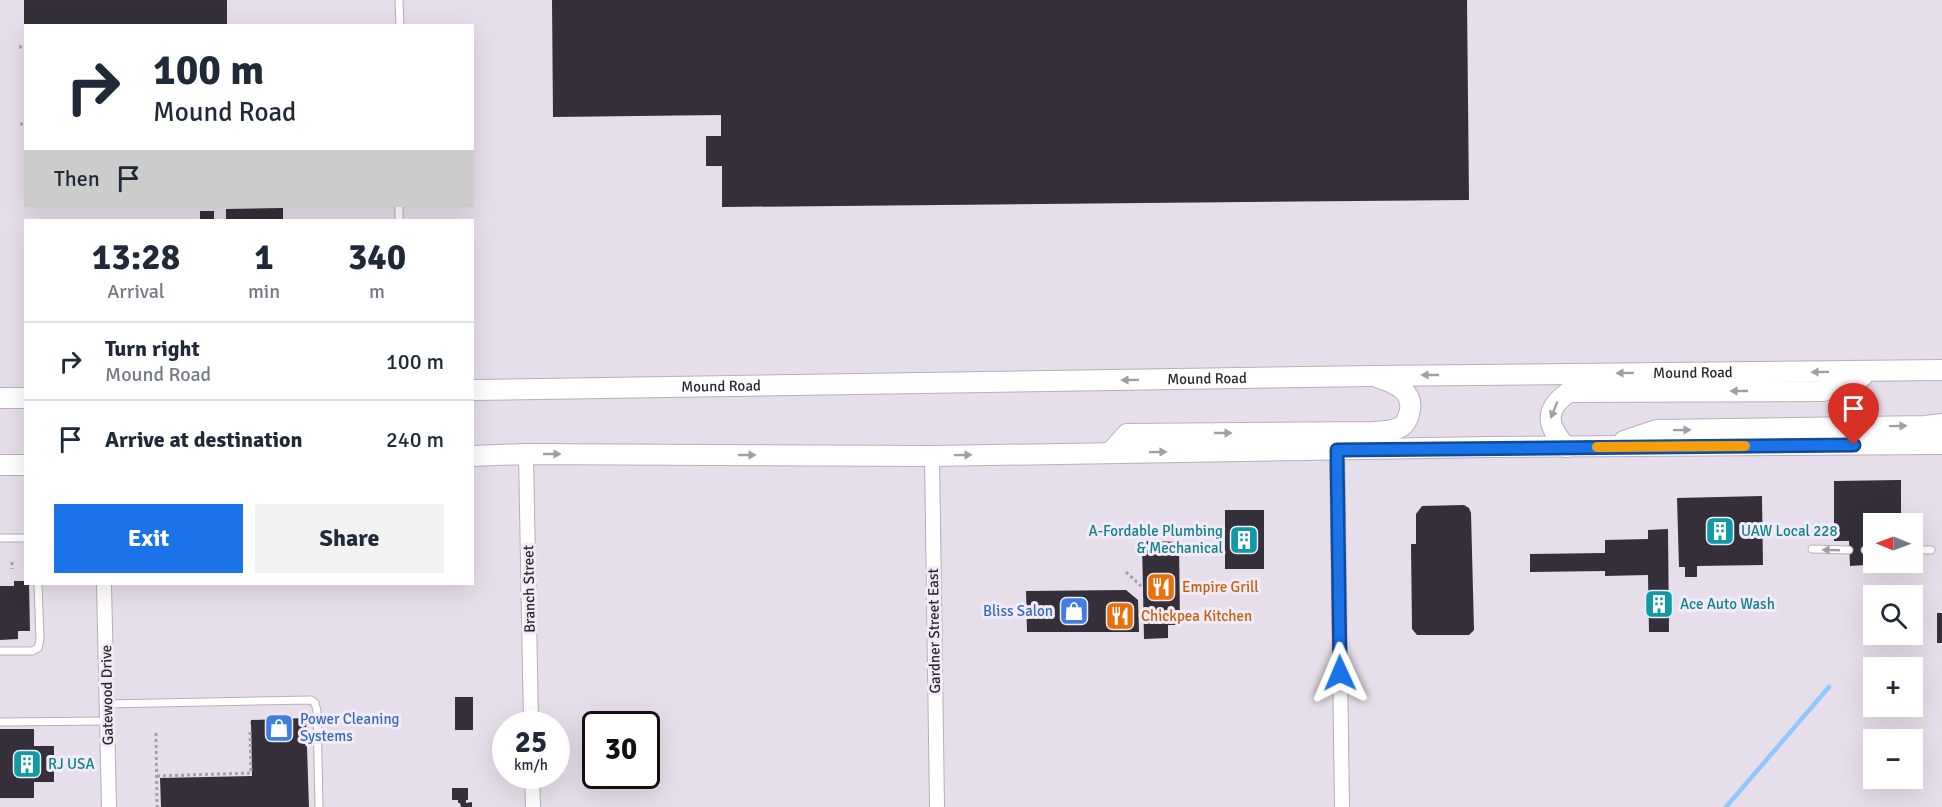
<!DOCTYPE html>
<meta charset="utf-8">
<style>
body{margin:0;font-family:Signika,sans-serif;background:#f2f2f3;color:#1f2937;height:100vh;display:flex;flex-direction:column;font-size:22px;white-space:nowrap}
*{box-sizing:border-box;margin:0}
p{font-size:20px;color:#747a83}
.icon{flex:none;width:33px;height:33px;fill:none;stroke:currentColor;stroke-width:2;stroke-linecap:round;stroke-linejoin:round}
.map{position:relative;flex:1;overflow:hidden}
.panel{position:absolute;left:24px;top:219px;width:450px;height:366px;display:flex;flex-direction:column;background:#fff;border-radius:0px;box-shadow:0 6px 24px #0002}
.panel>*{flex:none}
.banner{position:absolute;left:24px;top:24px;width:450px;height:183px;border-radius:0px;box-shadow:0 6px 24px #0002;background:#fff;color:#1f2937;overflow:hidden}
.needle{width:39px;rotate:271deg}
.buttons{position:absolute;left:1863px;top:513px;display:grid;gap:12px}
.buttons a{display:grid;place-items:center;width:60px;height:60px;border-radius:0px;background:#fff;box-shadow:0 6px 24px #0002;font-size:30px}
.speed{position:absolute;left:492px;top:711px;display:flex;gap:12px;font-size:30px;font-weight:700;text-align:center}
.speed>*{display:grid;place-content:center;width:78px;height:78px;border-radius:50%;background:#fff;box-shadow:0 6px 24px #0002;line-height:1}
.speed small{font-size:15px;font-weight:400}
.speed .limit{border:3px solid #111;border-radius:9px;background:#fff;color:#111}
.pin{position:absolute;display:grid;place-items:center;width:51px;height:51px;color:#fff;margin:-62px -26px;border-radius:50% 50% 50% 0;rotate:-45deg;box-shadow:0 0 6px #0007}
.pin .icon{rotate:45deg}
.me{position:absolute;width:66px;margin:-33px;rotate:359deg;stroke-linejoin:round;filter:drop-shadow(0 0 4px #0008)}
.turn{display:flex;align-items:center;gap:21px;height:126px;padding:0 30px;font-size:27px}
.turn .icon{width:78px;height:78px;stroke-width:2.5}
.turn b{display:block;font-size:42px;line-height:51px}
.then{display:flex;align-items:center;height:57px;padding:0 30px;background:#0003;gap:12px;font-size:22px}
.eta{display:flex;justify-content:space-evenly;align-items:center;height:102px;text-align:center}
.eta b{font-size:36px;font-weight:700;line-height:42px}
.cta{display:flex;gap:12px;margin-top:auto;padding:12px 30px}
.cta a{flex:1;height:69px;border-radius:0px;background:#1a73e8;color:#fff;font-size:24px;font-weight:700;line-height:69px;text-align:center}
.cta a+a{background:#f2f2f3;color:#1f2937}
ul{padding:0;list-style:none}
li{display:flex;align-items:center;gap:18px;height:78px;padding:0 30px;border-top:2px solid #e0e1e3}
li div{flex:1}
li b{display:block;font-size:22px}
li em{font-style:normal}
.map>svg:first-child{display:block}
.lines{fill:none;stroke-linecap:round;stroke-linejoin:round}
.stream{stroke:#92c7fe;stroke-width:4.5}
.building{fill:#352f39}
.service-casing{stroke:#b6aeba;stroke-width:9}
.minor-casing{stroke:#b6aeba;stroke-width:16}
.secondary-casing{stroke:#b6aeba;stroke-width:22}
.path{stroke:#a59fa8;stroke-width:3;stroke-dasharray:3 3;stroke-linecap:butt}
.service{stroke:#fff;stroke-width:7}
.minor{stroke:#fff;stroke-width:14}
.secondary{stroke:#fff;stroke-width:20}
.oneway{fill:#a09fa1}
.route-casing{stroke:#114b97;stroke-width:15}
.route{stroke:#1a73e8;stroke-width:10}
.slow{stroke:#f59e0b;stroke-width:10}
.labels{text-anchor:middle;stroke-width:6;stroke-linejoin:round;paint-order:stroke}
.street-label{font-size:15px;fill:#2d2a2f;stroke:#f3ebf8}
.culture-label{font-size:15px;fill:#0d838f;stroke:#f3ebf8;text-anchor:start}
.food-label{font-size:15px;fill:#c56008;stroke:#f3ebf8;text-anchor:start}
.shop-label{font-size:15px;fill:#366cbe;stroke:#f3ebf8;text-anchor:end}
</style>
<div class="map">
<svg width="1942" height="807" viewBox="0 0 1942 807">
<rect width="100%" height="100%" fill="#e6deea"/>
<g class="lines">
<polyline class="stream" points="1726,807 1829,687"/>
</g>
<g class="building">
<rect x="24" y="0" width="203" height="26"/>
<polygon points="552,0 1467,0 1469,200 722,207 722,166 706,166 706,136 721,136 721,115 553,117"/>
<polygon points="283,208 283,220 226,220 226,209"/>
<rect x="200" y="211" width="14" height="9"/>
<polygon points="1901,480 1901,524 1874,524 1874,540 1864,540 1865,565 1850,566 1849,541 1834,541 1834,481"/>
<polygon points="1762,496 1763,565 1697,566 1697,577 1685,577 1685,567 1679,567 1677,498"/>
<polygon points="1464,505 1469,508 1471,513 1474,630 1469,635 1417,635 1412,629 1411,544 1416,544 1416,514 1422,506"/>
<rect x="1225" y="510" width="39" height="59"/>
<polygon points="1668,529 1669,632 1649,632 1648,575 1605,576 1605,571 1530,572 1530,554 1605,553 1605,540 1648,539 1648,530"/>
<polygon points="1149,541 1179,542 1180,625 1168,625 1168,638 1144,639 1142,542"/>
<polygon points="14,581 25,581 25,585 29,585 30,631 18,631 18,639 0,640 0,586 14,586"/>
<polygon points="1126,590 1138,600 1139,632 1027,632 1026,591"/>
<rect x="1937" y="613" width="5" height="30"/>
<rect x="455" y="697" width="18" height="33"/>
<polygon points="306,718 309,807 161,807 160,778 252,776 251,720"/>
<polygon points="0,729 34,729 34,746 54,746 54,782 34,782 34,798 0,798"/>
<polygon points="452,788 468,788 468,800 466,800 466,803 472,802 472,807 461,807 460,803 458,803 458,800 452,800"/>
</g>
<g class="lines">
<g class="service-casing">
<g id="service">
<polyline points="399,0 400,26"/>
<polyline points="399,220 399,206"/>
<polyline points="0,538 26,538"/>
<polyline points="1812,549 1849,550"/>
<polyline points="1865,550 1874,550"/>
<polyline points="1912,550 1931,550"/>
<polyline points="0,651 32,651 38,648 40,639 38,584"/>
<polyline points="107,704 311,700 315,703 317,711 319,807"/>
<polyline points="0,722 107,721"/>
</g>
</g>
<g class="minor-casing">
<g id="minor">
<polyline points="1337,449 1342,807"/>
<polyline points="526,454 531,724"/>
<polyline points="932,456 937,807"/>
<polyline points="104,584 109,807"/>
<polyline points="532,776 533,807"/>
</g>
</g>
<g class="secondary-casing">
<g id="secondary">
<path id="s1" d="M 472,390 L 1373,376 L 1942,370"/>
<polyline points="0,398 26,398"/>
<polyline points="1624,441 1657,430 1925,426 1942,424"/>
<path d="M 1566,447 C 1547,426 1543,410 1569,392 L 1823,391 L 1862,377"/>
<path d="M 1110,453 L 1127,434 L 1374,432 C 1383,431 1394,432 1402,426 C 1406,423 1408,418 1409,414 C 1416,392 1395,383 1379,378"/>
<polyline points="472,456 526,454 932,456 1489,447 1942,444"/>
<polyline points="0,465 26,465"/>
</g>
</g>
<g class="path">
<polyline points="19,47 25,47"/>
<polyline points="20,124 26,124"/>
<polyline points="12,562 12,569"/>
<polyline points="1126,572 1141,586"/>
<polyline points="250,723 251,723"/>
<polyline points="156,733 157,807"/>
<polyline points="157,776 251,773 250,731"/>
</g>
<use href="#service" class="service"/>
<use href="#minor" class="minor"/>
<use href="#secondary" class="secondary"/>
</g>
<defs><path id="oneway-solid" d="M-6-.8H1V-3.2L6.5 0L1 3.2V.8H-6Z" transform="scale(1.5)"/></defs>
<g class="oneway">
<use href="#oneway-solid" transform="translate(1820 372) rotate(179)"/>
<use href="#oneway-solid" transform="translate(1625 373) rotate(179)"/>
<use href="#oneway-solid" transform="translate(1430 375) rotate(180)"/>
<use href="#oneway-solid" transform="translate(1130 380) rotate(179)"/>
<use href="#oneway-solid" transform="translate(1739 391) rotate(180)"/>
<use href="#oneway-solid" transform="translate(1554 410) rotate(112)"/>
<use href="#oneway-solid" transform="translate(1898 426) rotate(-1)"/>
<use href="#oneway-solid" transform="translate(1682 430) rotate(-1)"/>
<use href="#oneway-solid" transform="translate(1223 433)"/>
<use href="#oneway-solid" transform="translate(1158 452) rotate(-1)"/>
<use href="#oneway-solid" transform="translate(552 454)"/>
<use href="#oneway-solid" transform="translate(747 455)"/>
<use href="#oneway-solid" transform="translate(963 455) rotate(-1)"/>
<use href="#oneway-solid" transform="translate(1831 550) rotate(-178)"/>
</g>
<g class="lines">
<g class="route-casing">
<polyline id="route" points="1340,673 1337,450 1854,445"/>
</g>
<use href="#route" class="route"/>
<polyline class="slow" points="1597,447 1745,446"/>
</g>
<defs>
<g id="building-square" transform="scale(1.5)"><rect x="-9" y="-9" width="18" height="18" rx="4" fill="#0f9aa8" stroke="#f3ebf8"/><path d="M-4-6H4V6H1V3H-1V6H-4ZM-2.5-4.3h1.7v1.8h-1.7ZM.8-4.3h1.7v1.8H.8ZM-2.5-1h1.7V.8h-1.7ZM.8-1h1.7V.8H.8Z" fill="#fff"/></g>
<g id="restaurant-square" transform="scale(1.5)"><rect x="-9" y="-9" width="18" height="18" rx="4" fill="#e8710a" stroke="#f3ebf8"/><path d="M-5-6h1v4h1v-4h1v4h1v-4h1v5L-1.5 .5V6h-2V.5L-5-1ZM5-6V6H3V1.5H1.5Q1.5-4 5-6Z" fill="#fff"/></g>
<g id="shop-square" transform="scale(1.5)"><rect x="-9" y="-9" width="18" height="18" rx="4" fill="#3f7fe0" stroke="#f3ebf8"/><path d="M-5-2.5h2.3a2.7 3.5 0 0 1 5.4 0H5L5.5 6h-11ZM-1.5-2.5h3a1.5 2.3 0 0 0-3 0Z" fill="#fff"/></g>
</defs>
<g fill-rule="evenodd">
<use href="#building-square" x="1720" y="531"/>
<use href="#building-square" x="1244" y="540"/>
<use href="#restaurant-square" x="1161" y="587"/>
<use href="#building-square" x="1659" y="604"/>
<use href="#shop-square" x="1074" y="611"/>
<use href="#restaurant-square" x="1120" y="616"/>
<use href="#shop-square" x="279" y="728"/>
<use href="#building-square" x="27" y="764"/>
</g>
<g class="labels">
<g class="street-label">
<text dy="5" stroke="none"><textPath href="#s1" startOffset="1221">Mound Road</textPath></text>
<text dy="5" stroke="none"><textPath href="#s1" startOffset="735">Mound Road</textPath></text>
<text dy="5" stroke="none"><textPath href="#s1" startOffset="249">Mound Road</textPath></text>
<text transform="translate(529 589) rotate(-91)" y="5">Branch Street</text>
<text transform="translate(934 631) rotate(-91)" y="5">Gardner Street East</text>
<text transform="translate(107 695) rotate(-91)" y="5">Gatewood Drive</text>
</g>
<g class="culture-label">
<text x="1223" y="536" text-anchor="end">A-Fordable Plumbing<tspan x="1223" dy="17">&amp; Mechanical</tspan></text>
<text x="1741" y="536">UAW Local 228</text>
<text x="1680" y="609">Ace Auto Wash</text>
<text x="48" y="769">RJ USA</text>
</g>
<g class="food-label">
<text x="1182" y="592">Empire Grill</text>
<text x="1141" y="621">Chickpea Kitchen</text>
</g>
<g class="shop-label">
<text x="1053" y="616">Bliss Salon</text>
<text x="300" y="724" text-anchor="start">Power Cleaning<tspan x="300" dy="17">Systems</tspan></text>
</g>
</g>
</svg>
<div class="buttons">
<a><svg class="needle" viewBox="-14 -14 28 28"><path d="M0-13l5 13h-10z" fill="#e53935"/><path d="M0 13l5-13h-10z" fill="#747a83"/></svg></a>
<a><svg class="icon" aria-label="search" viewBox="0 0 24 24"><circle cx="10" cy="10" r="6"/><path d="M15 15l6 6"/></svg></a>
<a>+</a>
<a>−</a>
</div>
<div class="speed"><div>25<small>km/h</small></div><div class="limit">30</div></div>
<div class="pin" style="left:1854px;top:445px;background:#d93025"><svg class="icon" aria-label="arrive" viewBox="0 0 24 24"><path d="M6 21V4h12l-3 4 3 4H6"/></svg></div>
<svg class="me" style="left:1340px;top:673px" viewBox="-20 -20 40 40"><path d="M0-17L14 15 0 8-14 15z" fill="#1a73e8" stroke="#fff" stroke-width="4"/></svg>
<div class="banner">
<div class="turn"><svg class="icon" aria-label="right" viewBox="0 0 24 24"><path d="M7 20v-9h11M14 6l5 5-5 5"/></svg><div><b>100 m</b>Mound Road</div></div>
<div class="then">Then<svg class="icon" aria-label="arrive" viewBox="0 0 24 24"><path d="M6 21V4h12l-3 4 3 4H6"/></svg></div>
</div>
<section class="panel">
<div class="eta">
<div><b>13:28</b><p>Arrival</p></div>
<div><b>1</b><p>min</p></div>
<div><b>340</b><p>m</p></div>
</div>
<ul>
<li><svg class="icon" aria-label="right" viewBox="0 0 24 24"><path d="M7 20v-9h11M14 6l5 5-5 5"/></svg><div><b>Turn right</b><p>Mound Road</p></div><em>100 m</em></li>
<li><svg class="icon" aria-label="arrive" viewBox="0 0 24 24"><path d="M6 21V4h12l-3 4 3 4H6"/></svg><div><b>Arrive at destination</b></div><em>240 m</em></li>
</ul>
<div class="cta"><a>Exit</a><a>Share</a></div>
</section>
</div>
